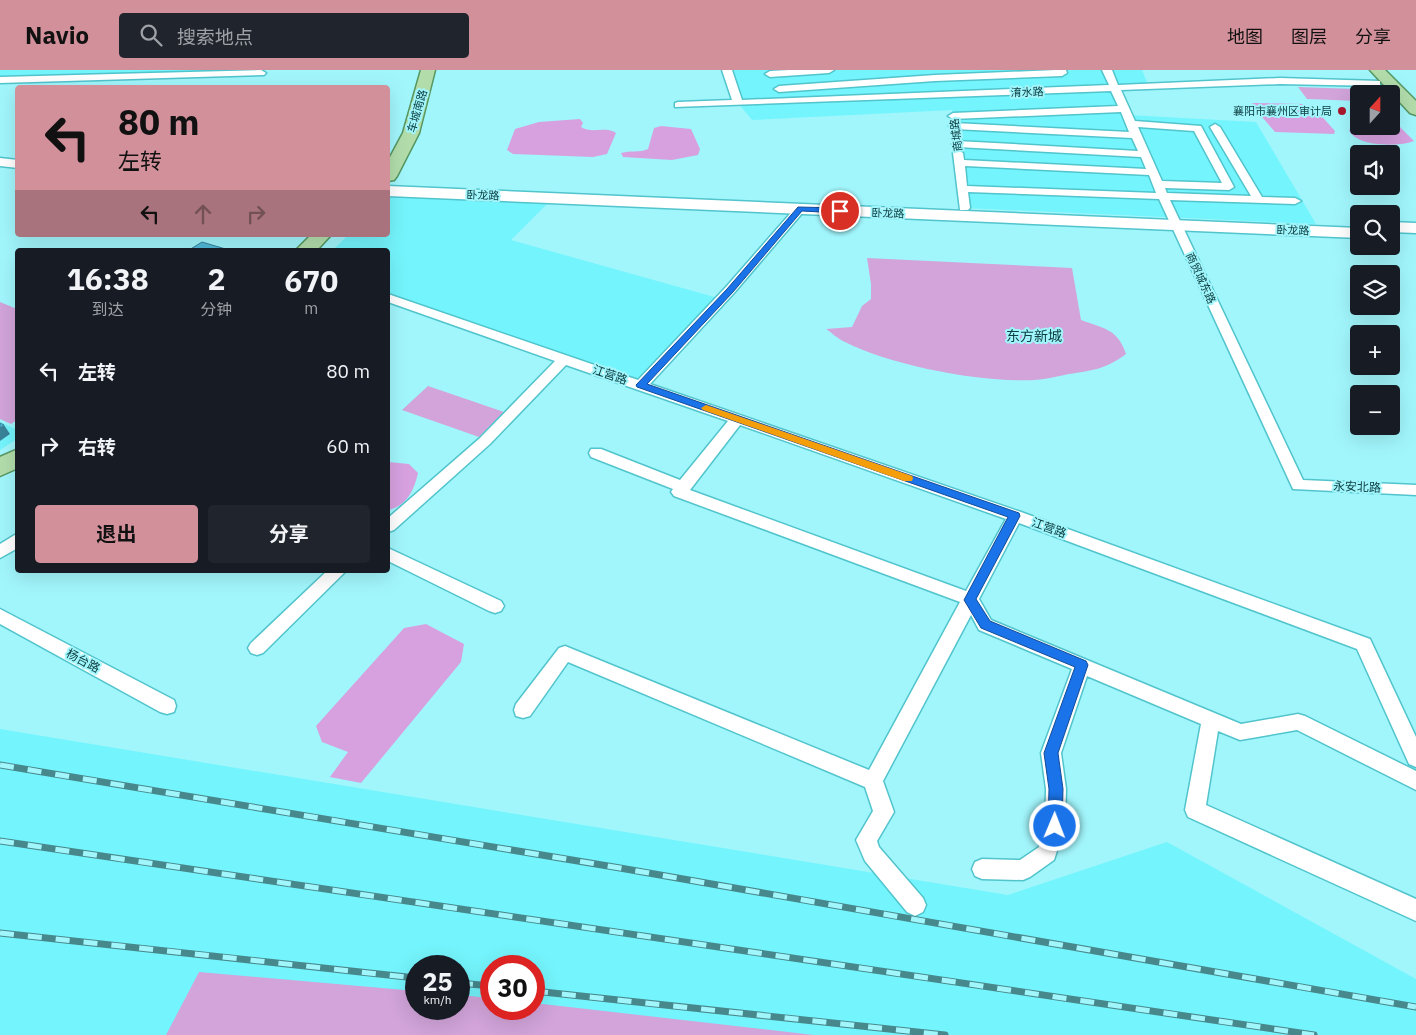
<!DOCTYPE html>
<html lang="zh">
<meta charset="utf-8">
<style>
body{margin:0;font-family:"IBM Plex Sans","Noto Sans SC",sans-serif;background:#20242c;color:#f1f3f6;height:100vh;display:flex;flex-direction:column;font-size:19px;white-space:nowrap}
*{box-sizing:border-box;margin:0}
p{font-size:16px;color:#9ea1a6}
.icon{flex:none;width:28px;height:28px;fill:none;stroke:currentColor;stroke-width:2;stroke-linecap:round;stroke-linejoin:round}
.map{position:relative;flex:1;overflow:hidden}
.side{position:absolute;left:15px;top:178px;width:375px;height:325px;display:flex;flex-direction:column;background:#171b24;border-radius:5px;box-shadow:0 5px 20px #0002}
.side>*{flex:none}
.hud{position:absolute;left:15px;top:15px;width:375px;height:152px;border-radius:5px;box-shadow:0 5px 20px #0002;background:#d2909b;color:#111;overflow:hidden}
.needle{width:32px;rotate:21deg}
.fabs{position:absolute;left:1350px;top:15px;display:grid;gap:10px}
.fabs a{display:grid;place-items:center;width:50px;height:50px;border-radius:5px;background:#171b24;box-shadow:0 5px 20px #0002;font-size:25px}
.speed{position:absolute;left:405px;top:885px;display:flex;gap:10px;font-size:25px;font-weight:700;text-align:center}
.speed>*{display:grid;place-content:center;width:65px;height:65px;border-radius:50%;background:#171b24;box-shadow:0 5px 20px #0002;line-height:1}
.speed small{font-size:12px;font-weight:400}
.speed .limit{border:8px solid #d22;background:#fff;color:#111}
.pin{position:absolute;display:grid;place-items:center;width:42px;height:42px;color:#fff;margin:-21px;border:2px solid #fff;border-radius:50%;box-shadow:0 1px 5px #0007}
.me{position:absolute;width:55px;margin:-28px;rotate:1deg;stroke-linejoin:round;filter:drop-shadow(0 0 4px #0008)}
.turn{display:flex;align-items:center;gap:18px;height:105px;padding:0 20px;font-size:22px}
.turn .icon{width:65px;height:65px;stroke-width:2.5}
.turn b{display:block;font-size:35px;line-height:42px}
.lanes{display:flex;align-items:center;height:48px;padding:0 20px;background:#0003;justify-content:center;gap:25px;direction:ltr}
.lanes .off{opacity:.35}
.eta{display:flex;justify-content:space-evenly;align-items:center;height:85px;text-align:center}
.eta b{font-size:30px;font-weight:700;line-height:35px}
.primary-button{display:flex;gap:10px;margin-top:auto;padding:10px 20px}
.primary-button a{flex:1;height:58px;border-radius:5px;background:#d2909b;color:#111;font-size:20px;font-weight:700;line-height:58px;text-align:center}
.primary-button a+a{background:#20242c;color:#f1f3f6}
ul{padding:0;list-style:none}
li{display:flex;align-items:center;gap:15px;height:75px;padding:0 20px}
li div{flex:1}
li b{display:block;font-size:19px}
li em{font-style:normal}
header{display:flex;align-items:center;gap:30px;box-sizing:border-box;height:70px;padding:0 25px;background:#d2909b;color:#111}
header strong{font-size:24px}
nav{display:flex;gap:28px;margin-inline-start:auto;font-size:18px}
.search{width:350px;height:45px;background:#20242c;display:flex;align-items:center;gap:12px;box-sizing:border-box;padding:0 18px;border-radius:5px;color:#9ea1a6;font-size:19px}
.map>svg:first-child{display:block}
.built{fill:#74f4fc;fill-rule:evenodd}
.green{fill:#d2a4da}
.forest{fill:#d7a1e0}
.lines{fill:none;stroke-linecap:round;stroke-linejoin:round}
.street-casing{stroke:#51c4cc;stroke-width:3}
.secondary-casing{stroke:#51c4cc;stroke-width:3}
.primary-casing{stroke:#569762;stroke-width:3}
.street{fill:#fff;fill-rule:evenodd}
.secondary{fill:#fff;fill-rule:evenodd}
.primary{fill:#b2ddab;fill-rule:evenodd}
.rail-casing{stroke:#47888c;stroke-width:7}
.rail{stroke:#a1f6fc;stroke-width:5;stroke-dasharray:14;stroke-linecap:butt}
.shaded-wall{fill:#398399}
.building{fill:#52bbdb;stroke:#398399}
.route{fill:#1a73e8;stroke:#114b97}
.slow{fill:#f59e0b}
.poi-dot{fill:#ac172c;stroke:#a1f6fc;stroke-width:2}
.labels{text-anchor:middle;stroke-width:4;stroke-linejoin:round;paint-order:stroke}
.far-street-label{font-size:11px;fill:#0d4043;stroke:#a1f6fc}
.far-poi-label{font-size:11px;fill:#0d4043;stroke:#a1f6fc;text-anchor:end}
.street-label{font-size:12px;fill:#0d4043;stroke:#a1f6fc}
.neighbourhood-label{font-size:14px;fill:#0d4043;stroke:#a1f6fc}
</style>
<header>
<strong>Navio</strong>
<div class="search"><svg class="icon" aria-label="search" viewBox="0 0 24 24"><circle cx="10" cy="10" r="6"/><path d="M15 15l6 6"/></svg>搜索地点</div>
<nav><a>地图</a><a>图层</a><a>分享</a></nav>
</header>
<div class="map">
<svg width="1416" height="965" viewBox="0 0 1416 965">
<rect width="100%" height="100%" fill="#a1f6fc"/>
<g class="built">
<polygon points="0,0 259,0 0,10"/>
<polygon points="727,0 1142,0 1148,15 1116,18 1128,45 1256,52 1316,154 964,138 952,40 752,50 738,33"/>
<polygon points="388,124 547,134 511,170 718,228 639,310 388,224 388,180 333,180 348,165 388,165"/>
<polygon points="0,352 18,360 17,369 0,380"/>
<path d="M 0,659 L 1008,825 L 1167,772 L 1416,909 L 1416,965 L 0,965 ZM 416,896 L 459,896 L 459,939 L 416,939 ZM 491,896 L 534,896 L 534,939 L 491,939 Z"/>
</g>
<g class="green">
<polygon points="1298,17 1357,19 1362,24 1359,24 1359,31 1307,29"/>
<path d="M 867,188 L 1072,198 L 1081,250 C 1103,258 1118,259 1126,284 C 1108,298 1092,301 1069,304 C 1058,306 1047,309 1035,310 C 983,313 892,296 845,272 C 838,269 832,263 826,259 L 852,257 L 862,236 L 871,229 L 871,214 Z"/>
<polygon points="0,232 17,239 17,350 11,354 0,349"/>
<polygon points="428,316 504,342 479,367 402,340"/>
<polygon points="199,902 416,921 416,939 459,939 459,925 491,928 491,939 534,939 534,933 814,965 166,965"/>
</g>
<g class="forest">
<polygon points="1254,33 1303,34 1307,38 1317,41 1335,61 1334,64 1275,62 1251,34"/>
<path d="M 580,49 L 583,53 L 581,57 C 591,64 605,56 616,63 L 607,84 L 593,87 L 513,84 L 507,80 L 515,59 L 539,52 Z"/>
<path d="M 1359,51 L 1359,56 L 1391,56 L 1391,52 L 1398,55 L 1414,71 C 1399,77 1356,77 1349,60 L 1355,57 Z"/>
<path d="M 661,56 L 691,59 L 700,79 L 698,85 L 672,90 L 623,87 L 621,83 C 631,80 639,83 648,79 L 654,58 Z"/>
<path d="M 388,392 L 409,394 L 418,403 C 414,420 407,436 388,440 Z"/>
<polygon points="426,554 464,574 461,592 361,713 330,707 348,682 322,672 316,656 404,558"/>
</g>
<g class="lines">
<g class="street-casing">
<g id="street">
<polygon points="261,0 266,3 264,5 0,13 0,7"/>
<path d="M 722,0 L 732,0 L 742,30 L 1109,15 L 1102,0 L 1112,0 L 1118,15 L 1280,8 L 1380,11 L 1380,15 L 1377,16 L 1280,14 L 1121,20 L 1135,51 L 1201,56 L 1234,117 L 1229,120 L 1165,118 L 1167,123 L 1251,126 L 1210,57 L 1215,54 L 1220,57 L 1262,127 L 1295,128 L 1301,131 L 1295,134 L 1170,130 L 1303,410 L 1416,415 L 1416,425 L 1293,419 L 1159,129 L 968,122 L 970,138 L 968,140 L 960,140 L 953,83 L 958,80 L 963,83 L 964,90 L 1146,99 L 1141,87 L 957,77 L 952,74 L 957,71 L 1138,81 L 1132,68 L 954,59 L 949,56 L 954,53 L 1129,62 L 1121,42 L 953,49 L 948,46 L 953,43 L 1118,36 L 1111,21 L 675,37 L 675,33 L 678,32 L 732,30 ZM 1138,57 L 1194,61 L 1222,113 L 1162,111 ZM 965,96 L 1149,105 L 1156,123 L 967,116 Z"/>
<polygon points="789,0 834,0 829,3 770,7 765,4 770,1"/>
<polygon points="1056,0 1066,0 1067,3 1062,6 935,11 779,22 774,19 779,16 935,5"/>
<path d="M 800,136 L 804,137 L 806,139 L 804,141 L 734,223 L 650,314 L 1021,442 L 1370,569 L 1416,667 L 1416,697 L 1409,694 L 1357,579 L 1019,453 L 979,529 L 991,550 L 1241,654 L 1298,644 L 1305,646 L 1416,701 L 1416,720 L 1297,660 L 1240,670 L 1218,661 L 1206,735 L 1416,829 L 1416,851 L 1188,747 L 1185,740 L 1201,654 L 1087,606 L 1061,683 L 1066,719 L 1065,756 L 1054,790 L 1030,807 L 1023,810 L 982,809 L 975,806 L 972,799 L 975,792 L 982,789 L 1020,790 L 1039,777 L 1045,756 L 1046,719 L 1041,683 L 1072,599 L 979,560 L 971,545 L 883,711 L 894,742 L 877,771 L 879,777 L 923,828 L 926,835 L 923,842 L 915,846 L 907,842 L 865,791 L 856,770 L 873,741 L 865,717 L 568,592 L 530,646 L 523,648 L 516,646 L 514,640 L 516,634 L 559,578 L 565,576 L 869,700 L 960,532 L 674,426 L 671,422 L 673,419 L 591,387 L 589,383 L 591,379 L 601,379 L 680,410 L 728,351 L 566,295 L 490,374 L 394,460 L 388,462 L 388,448 L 480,368 L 555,291 L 388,232 L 388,224 L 638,310 L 726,217 L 796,137 ZM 740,355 L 1006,449 L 966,521 L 690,420 Z"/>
<polygon points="18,463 18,478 0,488 0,474"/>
<polygon points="388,478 501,531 504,536 501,541 495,543 489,541 388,491"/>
<polygon points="328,500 347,500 263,583 257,585 251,583 248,578 251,573"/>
<polygon points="0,539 174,630 176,636 174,642 167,644 160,642 0,554"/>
</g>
</g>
<g class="secondary-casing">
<g id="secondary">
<polygon points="0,88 18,90 18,98 0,96"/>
<polygon points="388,116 1359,158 1359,168 388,126"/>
<polygon points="1391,152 1416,153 1416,163 1391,162"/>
</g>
</g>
<g class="primary-casing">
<g id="primary">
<polygon points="421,0 435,0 419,63 397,106 394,110 388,111 388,91 403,63"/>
<polygon points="1370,0 1385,0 1416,31 1416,45 1410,43"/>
<polygon points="311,165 331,165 317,180 296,180"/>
<polygon points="18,379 18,398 0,406 0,387"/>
</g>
</g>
<use href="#street" class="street"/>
<use href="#secondary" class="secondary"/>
<use href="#primary" class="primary"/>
<g class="rail-casing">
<g id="rail">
<polyline points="0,695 620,798 1416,937"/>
<polyline points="0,771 1314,965"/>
<polyline points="0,863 416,908"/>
<polyline points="459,913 491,916"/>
<polyline points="534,921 945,965"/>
</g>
</g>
<use href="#rail" class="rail"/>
</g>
<polygon class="shaded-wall" points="4,355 10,364 0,371 0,358"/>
<g class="building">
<polygon points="202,172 229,180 230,180 189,180"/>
<polygon points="0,353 4,355 0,358"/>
</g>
<polygon class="route" points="798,137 840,138 844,141 840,143 802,141 733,222 647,314 1019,443 1020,446 976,529 990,551 1086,591 1088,595 1058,683 1063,719 1062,756 1060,761 1055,763 1050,761 1048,756 1049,719 1044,683 1075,597 981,558 964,530 1008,447 637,317 636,315 727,219"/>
<polygon class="slow" points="706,335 912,406 913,408 912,411 904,411 703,340 701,338"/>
<circle class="poi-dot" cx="1342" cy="41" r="5"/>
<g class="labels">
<g class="far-street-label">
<text transform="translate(1027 22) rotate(-2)" y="4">淯水路</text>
<text transform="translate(417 41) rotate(-74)" y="4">车城南路</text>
<text transform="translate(956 65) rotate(-97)" y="4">商城路</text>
<text transform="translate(483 125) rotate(2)" y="4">卧龙路</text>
<text transform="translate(888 143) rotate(2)" y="4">卧龙路</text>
<text transform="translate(1293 160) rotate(2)" y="4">卧龙路</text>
<text transform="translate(1201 208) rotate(65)" y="4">商贸城东路</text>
</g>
<g class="far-poi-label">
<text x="1332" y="45">襄阳市襄州区审计局</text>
</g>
<g class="street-label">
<text transform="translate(610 305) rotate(19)" y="4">江营路</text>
<text transform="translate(1357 417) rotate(2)" y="4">永安北路</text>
<text transform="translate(1049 458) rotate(20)" y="4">江营路</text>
<text transform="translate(83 591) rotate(28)" y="4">杨台路</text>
</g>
<g class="neighbourhood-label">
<text x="1034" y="271">东方新城</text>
</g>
</g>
</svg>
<div class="fabs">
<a><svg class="needle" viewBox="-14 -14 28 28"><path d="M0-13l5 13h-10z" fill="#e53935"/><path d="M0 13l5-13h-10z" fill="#9ea1a6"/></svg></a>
<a><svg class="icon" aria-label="sound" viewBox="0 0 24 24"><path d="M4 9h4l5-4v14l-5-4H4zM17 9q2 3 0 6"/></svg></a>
<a><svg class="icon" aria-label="search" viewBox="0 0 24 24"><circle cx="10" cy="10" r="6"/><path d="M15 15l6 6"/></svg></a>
<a><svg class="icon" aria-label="layers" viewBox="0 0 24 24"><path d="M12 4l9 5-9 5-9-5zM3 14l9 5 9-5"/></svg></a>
<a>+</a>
<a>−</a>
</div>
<div class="speed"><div>25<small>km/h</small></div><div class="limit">30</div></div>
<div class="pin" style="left:840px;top:141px;background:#d93025"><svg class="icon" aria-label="arrive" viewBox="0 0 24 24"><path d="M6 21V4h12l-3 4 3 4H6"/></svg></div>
<svg class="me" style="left:1055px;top:756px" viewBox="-20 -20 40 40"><circle r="17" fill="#1a73e8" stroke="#fff" stroke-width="3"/><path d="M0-11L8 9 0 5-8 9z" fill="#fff"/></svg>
<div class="hud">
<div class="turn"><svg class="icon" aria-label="left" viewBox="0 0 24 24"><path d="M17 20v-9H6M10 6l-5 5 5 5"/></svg><div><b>80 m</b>左转</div></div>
<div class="lanes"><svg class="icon" aria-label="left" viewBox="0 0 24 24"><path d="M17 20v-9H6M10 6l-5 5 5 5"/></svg><svg class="icon off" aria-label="ahead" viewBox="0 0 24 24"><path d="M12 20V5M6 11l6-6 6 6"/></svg><svg class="icon off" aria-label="right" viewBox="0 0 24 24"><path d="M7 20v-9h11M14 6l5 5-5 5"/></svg></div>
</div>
<section class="side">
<div class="eta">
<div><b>16:38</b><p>到达</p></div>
<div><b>2</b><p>分钟</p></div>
<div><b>670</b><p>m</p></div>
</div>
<ul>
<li><svg class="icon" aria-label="left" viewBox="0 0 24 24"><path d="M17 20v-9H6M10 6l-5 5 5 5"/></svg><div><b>左转</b></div><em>80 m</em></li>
<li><svg class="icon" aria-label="right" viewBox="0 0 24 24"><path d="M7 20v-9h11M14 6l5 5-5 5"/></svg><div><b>右转</b></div><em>60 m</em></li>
</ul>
<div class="primary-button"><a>退出</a><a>分享</a></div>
</section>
</div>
